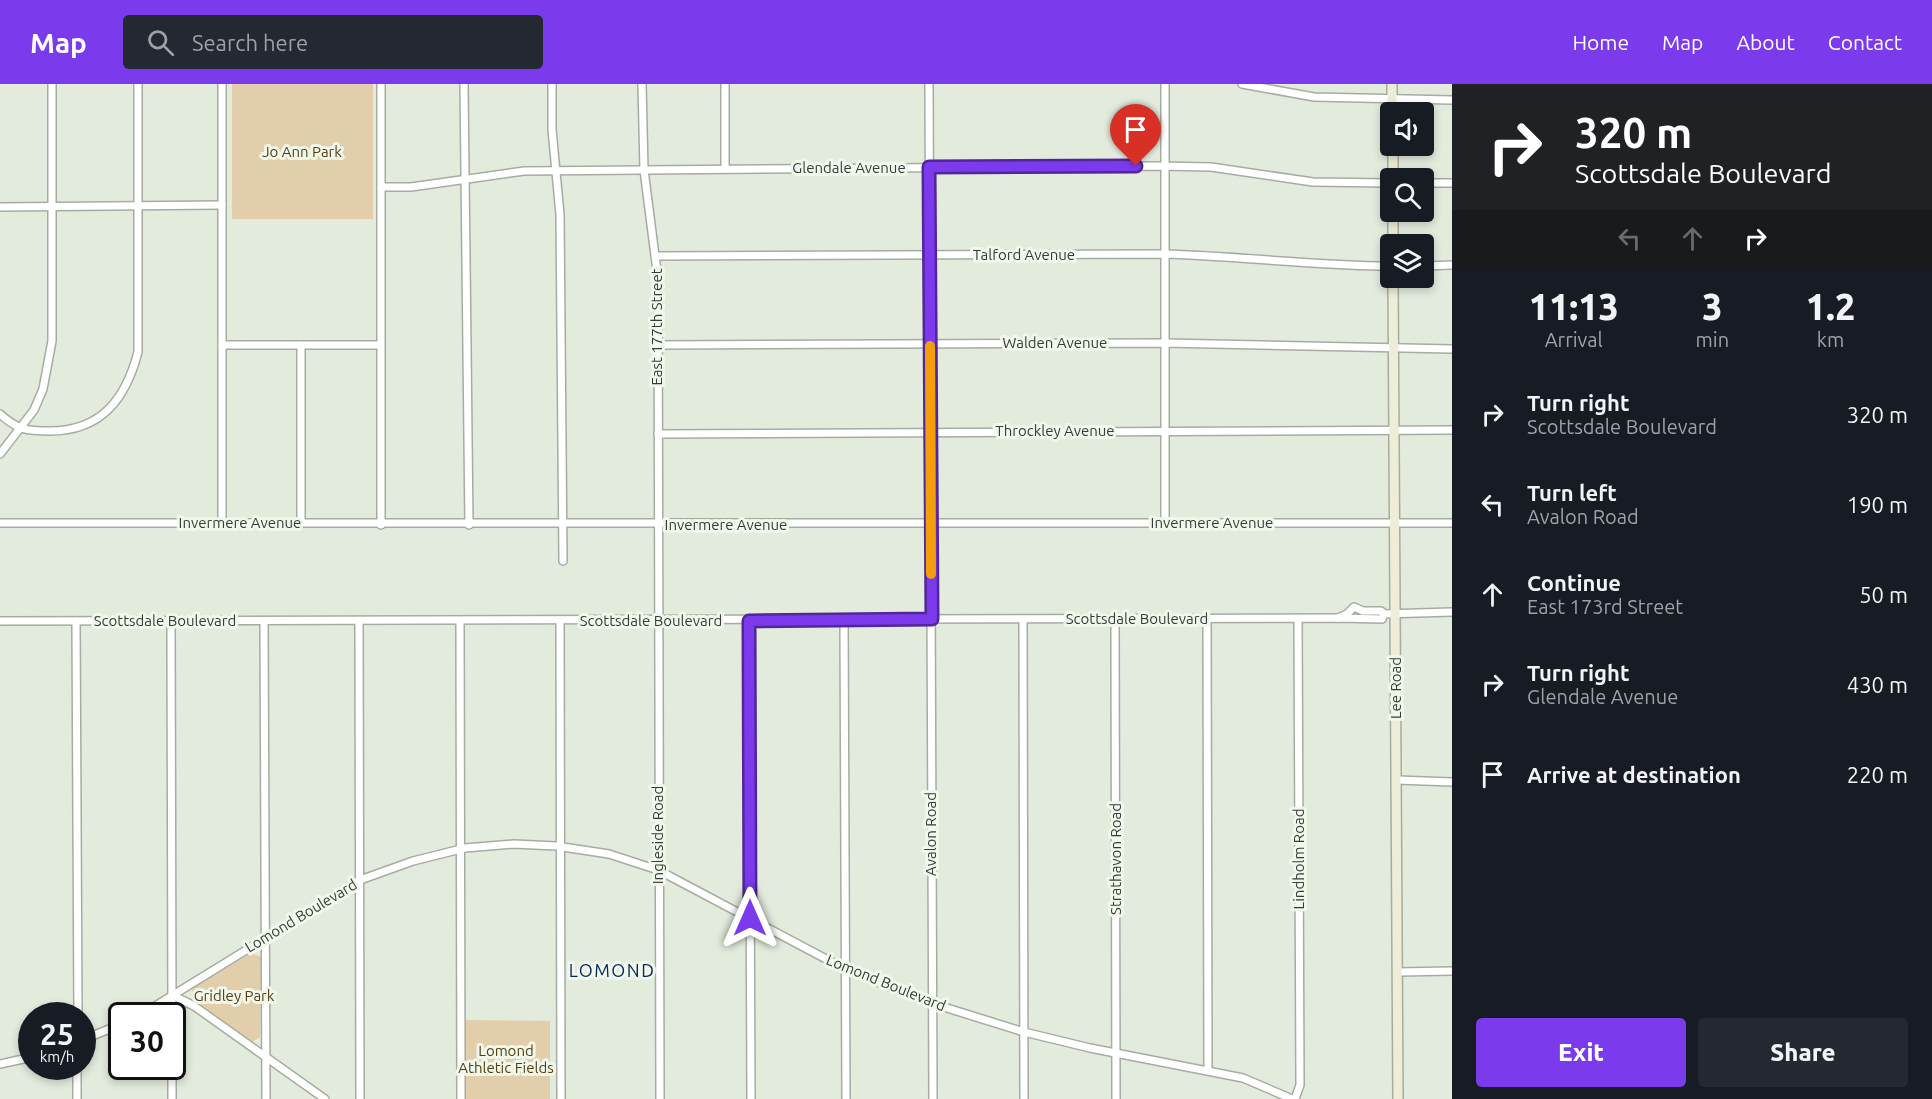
<!DOCTYPE html>
<style>
body{margin:0;font-family:Ubuntu,sans-serif;background:#242831;color:#f1f3f6;height:100vh;display:flex;flex-direction:column;font-size:22px;white-space:nowrap}
*{box-sizing:border-box;margin:0}
p{font-size:20px;color:#9ea1a6}
.icon{flex:none;width:33px;height:33px;fill:none;stroke:currentColor;stroke-width:2;stroke-linecap:round;stroke-linejoin:round}
.map{position:relative;flex:1;overflow:hidden}
.drawer{display:flex;flex-direction:column;background:#171b24;width:480px}
.drawer>*{flex:none}
.guide{background:#202124;color:#fff;overflow:hidden}
.fabs{position:absolute;left:1380px;top:18px;display:grid;gap:12px}
.fabs a{display:grid;place-items:center;width:54px;height:54px;border-radius:6px;background:#171b24;box-shadow:0 3px 9px #0003;font-size:30px}
.speed{position:absolute;left:18px;top:918px;display:flex;gap:12px;font-size:30px;font-weight:700;text-align:center}
.speed>*{display:grid;place-content:center;width:78px;height:78px;border-radius:50%;background:#171b24;box-shadow:0 3px 9px #0003;line-height:1}
.speed small{font-size:15px;font-weight:400}
.speed .limit{border:3px solid #111;border-radius:9px;background:#fff;color:#111}
.pin{position:absolute;display:grid;place-items:center;width:51px;height:51px;color:#fff;margin:-62px -26px;border-radius:50% 50% 50% 0;rotate:-45deg;box-shadow:0 0 6px #0007}
.pin .icon{rotate:45deg}
.me{position:absolute;width:66px;margin:-33px;rotate:0deg;stroke-linejoin:round;filter:drop-shadow(0 0 4px #0008)}
.turn{display:flex;align-items:center;gap:21px;height:126px;padding:0 24px;font-size:27px}
.turn .icon{width:78px;height:78px;stroke-width:2.5}
.turn b{display:block;font-size:42px;line-height:51px}
.lanes{display:flex;align-items:center;height:57px;padding:0 24px;background:#0003;justify-content:center;gap:30px;direction:ltr}
.lanes .off{opacity:.35}
.eta{display:flex;justify-content:space-evenly;align-items:center;height:102px;text-align:center}
.eta b{font-size:36px;font-weight:800;line-height:42px}
.cta{display:flex;gap:12px;margin-top:auto;padding:12px 24px}
.cta a{flex:1;height:69px;border-radius:6px;background:#7c3aed;color:#fff;font-size:24px;font-weight:800;line-height:69px;text-align:center}
.cta a+a{background:#242831;color:#f1f3f6}
ul{padding:0;list-style:none}
li{display:flex;align-items:center;gap:18px;height:90px;padding:0 24px}
li div{flex:1}
li b{display:block;font-size:22px}
li em{font-style:normal}
header{display:flex;align-items:center;gap:36px;box-sizing:border-box;height:84px;padding:0 30px;background:#7c3aed;color:#fff}
header strong{font-size:28px}
nav{display:flex;gap:33px;margin-inline-start:auto;font-size:21px}
.search{width:420px;height:54px;background:#242831;display:flex;align-items:center;gap:15px;box-sizing:border-box;padding:0 21px;border-radius:6px;color:#9ea1a6;font-size:22px}
main{display:flex;flex:1;min-height:0}
.map>svg:first-child{display:block}
.green{fill:#e2ceaa}
.lines{fill:none;stroke-linecap:round;stroke-linejoin:round}
.minor-casing{stroke:#a5ada0;stroke-width:10}
.secondary-casing{stroke:#a5ada0;stroke-width:12}
.minor{stroke:#fff;stroke-width:7}
.secondary{stroke:#eeedd7;stroke-width:9}
.route-casing{stroke:#51269a;stroke-width:15}
.route{stroke:#7c3aed;stroke-width:10}
.slow{stroke:#f59e0b;stroke-width:10}
.labels{text-anchor:middle;stroke-width:6;stroke-linejoin:round;paint-order:stroke}
.park-label{font-size:15px;fill:#564013;stroke:#f0f8eb}
.street-label{font-size:15px;fill:#383b36;stroke:#f0f8eb}
.quarter-label{font-size:18px;letter-spacing:1.5px;fill:#06285c;stroke:#f0f8eb}
</style>
<header>
<strong>Map</strong>
<div class="search"><svg class="icon" aria-label="search" viewBox="0 0 24 24"><circle cx="10" cy="10" r="6"/><path d="M15 15l6 6"/></svg>Search here</div>
<nav><a>Home</a><a>Map</a><a>About</a><a>Contact</a></nav>
</header>
<main>
<div class="map">
<svg width="1452" height="1015" viewBox="0 0 1452 1015">
<rect width="100%" height="100%" fill="#e3ebdd"/>
<g class="green">
<rect x="232" y="0" width="141" height="135"/>
<polygon points="251,869 261,873 260,953 252,958 193,915 192,905"/>
<polygon points="461,936 550,937 550,1015 464,1015"/>
</g>
<g class="lines">
<g class="minor-casing">
<g id="minor">
<polyline points="222,0 222,439"/>
<polyline points="381,0 381,441"/>
<polyline points="464,0 469,441"/>
<polyline points="552,0 552,45 560,131 563,477"/>
<polyline points="642,0 644,86 658,195 660,1015"/>
<polyline points="725,0 725,84"/>
<polyline points="929,0 933,1015"/>
<polyline points="1165,0 1165,439"/>
<polyline points="1242,0 1314,13 1452,16"/>
<polyline points="1424,99 1452,99"/>
<polyline points="381,103 411,103 524,87 1158,82 1211,83 1313,98 1390,99"/>
<polyline points="0,123 222,121"/>
<path d="M 657,172 L 1165,170 C 1240,172 1315,182 1390,182"/>
<polyline points="1424,182 1452,181"/>
<polyline points="222,261 380,261"/>
<polyline points="301,261 301,438"/>
<polyline points="658,261 1165,259 1452,265"/>
<path d="M 0,330 C 18,346 26,347 50,347 C 102,347 126,314 138,268 L 138,0"/>
<polyline points="658,350 1452,346"/>
<polyline points="0,370 34,326 43,305 52,257 52,0"/>
<polyline points="0,439 1452,439"/>
<polyline points="1338,534 1347,530 1354,523 1363,527 1381,527 1384,530 1452,528"/>
<polyline points="1115,535 1116,1015"/>
<polyline points="1207,535 1208,986"/>
<polyline points="844,536 846,1015"/>
<polyline points="1023,536 1024,1015"/>
<polyline points="0,537 1338,534 1382,535 1384,530"/>
<polyline points="76,537 78,932"/>
<polyline points="171,537 172,932"/>
<polyline points="560,537 561,1015"/>
<polyline points="749,537 751,1015"/>
<polyline points="264,538 266,1015"/>
<polyline points="359,538 360,1015"/>
<polyline points="460,538 461,1015"/>
<polyline points="1397,696 1452,698"/>
<polyline points="1398,888 1452,887"/>
<polyline points="172,911 194,922 325,1015"/>
<polyline points="139,932 360,796 413,777 465,764 514,760 556,762 609,770 658,786 845,885 931,919 1024,948 1090,964 1243,994 1292,1015"/>
<polyline points="82,956 122,940"/>
<polyline points="0,980 32,973"/>
<polyline points="77,982 77,1015"/>
<polyline points="172,1015 172,982"/>
<polyline points="1295,1015 1300,1001 1298,535"/>
</g>
</g>
<g class="secondary-casing">
<g id="secondary">
<polyline points="1392,0 1392,28"/>
<polyline points="1393,62 1393,94"/>
<polyline points="1393,128 1393,160"/>
<polyline points="1393,194 1398,1015"/>
</g>
</g>
<use href="#minor" class="minor"/>
<use href="#secondary" class="secondary"/>
</g>
<g class="lines">
<g class="route-casing">
<polyline id="route" points="750,834 749,537 932,535 929,83 1136,82"/>
</g>
<use href="#route" class="route"/>
<polyline class="slow" points="930,262 931,490"/>
</g>
<g class="labels">
<g class="park-label">
<text x="302" y="73">Jo Ann Park</text>
<text x="234" y="917">Gridley Park</text>
<text x="506" y="972">Lomond<tspan x="506" dy="17">Athletic Fields</tspan></text>
</g>
<g class="street-label">
<text x="849" y="89">Glendale Avenue</text>
<text x="1024" y="176">Talford Avenue</text>
<text transform="translate(657 243) rotate(-90)" y="5">East 177th Street</text>
<text x="1055" y="264">Walden Avenue</text>
<text x="1055" y="352">Throckley Avenue</text>
<text x="240" y="444">Invermere Avenue</text>
<text x="1212" y="444">Invermere Avenue</text>
<text x="726" y="446">Invermere Avenue</text>
<text x="1137" y="540">Scottsdale Boulevard</text>
<text x="165" y="542">Scottsdale Boulevard</text>
<text x="651" y="542">Scottsdale Boulevard</text>
<text transform="translate(1396 604) rotate(-90)" y="5">Lee Road</text>
<text transform="translate(931 750) rotate(-90)" y="5">Avalon Road</text>
<text transform="translate(658 751) rotate(-90)" y="5">Ingleside Road</text>
<text transform="translate(1116 775) rotate(-90)" y="5">Strathavon Road</text>
<text transform="translate(1299 775) rotate(-90)" y="5">Lindholm Road</text>
<text transform="translate(301 832) rotate(-31)" y="5">Lomond Boulevard</text>
<text transform="translate(886 899) rotate(22)" y="5">Lomond Boulevard</text>
</g>
<g class="quarter-label">
<text x="612" y="893">LOMOND</text>
</g>
</g>
</svg>
<div class="fabs">
<a><svg class="icon" aria-label="sound" viewBox="0 0 24 24"><path d="M4 9h4l5-4v14l-5-4H4zM17 9q2 3 0 6"/></svg></a>
<a><svg class="icon" aria-label="search" viewBox="0 0 24 24"><circle cx="10" cy="10" r="6"/><path d="M15 15l6 6"/></svg></a>
<a><svg class="icon" aria-label="layers" viewBox="0 0 24 24"><path d="M12 4l9 5-9 5-9-5zM3 14l9 5 9-5"/></svg></a>
</div>
<div class="speed"><div>25<small>km/h</small></div><div class="limit">30</div></div>
<div class="pin" style="left:1136px;top:82px;background:#d93025"><svg class="icon" aria-label="arrive" viewBox="0 0 24 24"><path d="M6 21V4h12l-3 4 3 4H6"/></svg></div>
<svg class="me" style="left:750px;top:834px" viewBox="-20 -20 40 40"><path d="M0-17L14 15 0 8-14 15z" fill="#7c3aed" stroke="#fff" stroke-width="4"/></svg>
</div>
<section class="drawer">
<div class="guide">
<div class="turn"><svg class="icon" aria-label="right" viewBox="0 0 24 24"><path d="M7 20v-9h11M14 6l5 5-5 5"/></svg><div><b>320 m</b>Scottsdale Boulevard</div></div>
<div class="lanes"><svg class="icon off" aria-label="left" viewBox="0 0 24 24"><path d="M17 20v-9H6M10 6l-5 5 5 5"/></svg><svg class="icon off" aria-label="ahead" viewBox="0 0 24 24"><path d="M12 20V5M6 11l6-6 6 6"/></svg><svg class="icon" aria-label="right" viewBox="0 0 24 24"><path d="M7 20v-9h11M14 6l5 5-5 5"/></svg></div>
</div>
<div class="eta">
<div><b>11:13</b><p>Arrival</p></div>
<div><b>3</b><p>min</p></div>
<div><b>1.2</b><p>km</p></div>
</div>
<ul>
<li><svg class="icon" aria-label="right" viewBox="0 0 24 24"><path d="M7 20v-9h11M14 6l5 5-5 5"/></svg><div><b>Turn right</b><p>Scottsdale Boulevard</p></div><em>320 m</em></li>
<li><svg class="icon" aria-label="left" viewBox="0 0 24 24"><path d="M17 20v-9H6M10 6l-5 5 5 5"/></svg><div><b>Turn left</b><p>Avalon Road</p></div><em>190 m</em></li>
<li><svg class="icon" aria-label="ahead" viewBox="0 0 24 24"><path d="M12 20V5M6 11l6-6 6 6"/></svg><div><b>Continue</b><p>East 173rd Street</p></div><em>50 m</em></li>
<li><svg class="icon" aria-label="right" viewBox="0 0 24 24"><path d="M7 20v-9h11M14 6l5 5-5 5"/></svg><div><b>Turn right</b><p>Glendale Avenue</p></div><em>430 m</em></li>
<li><svg class="icon" aria-label="arrive" viewBox="0 0 24 24"><path d="M6 21V4h12l-3 4 3 4H6"/></svg><div><b>Arrive at destination</b></div><em>220 m</em></li>
</ul>
<div class="cta"><a>Exit</a><a>Share</a></div>
</section>
</main>
